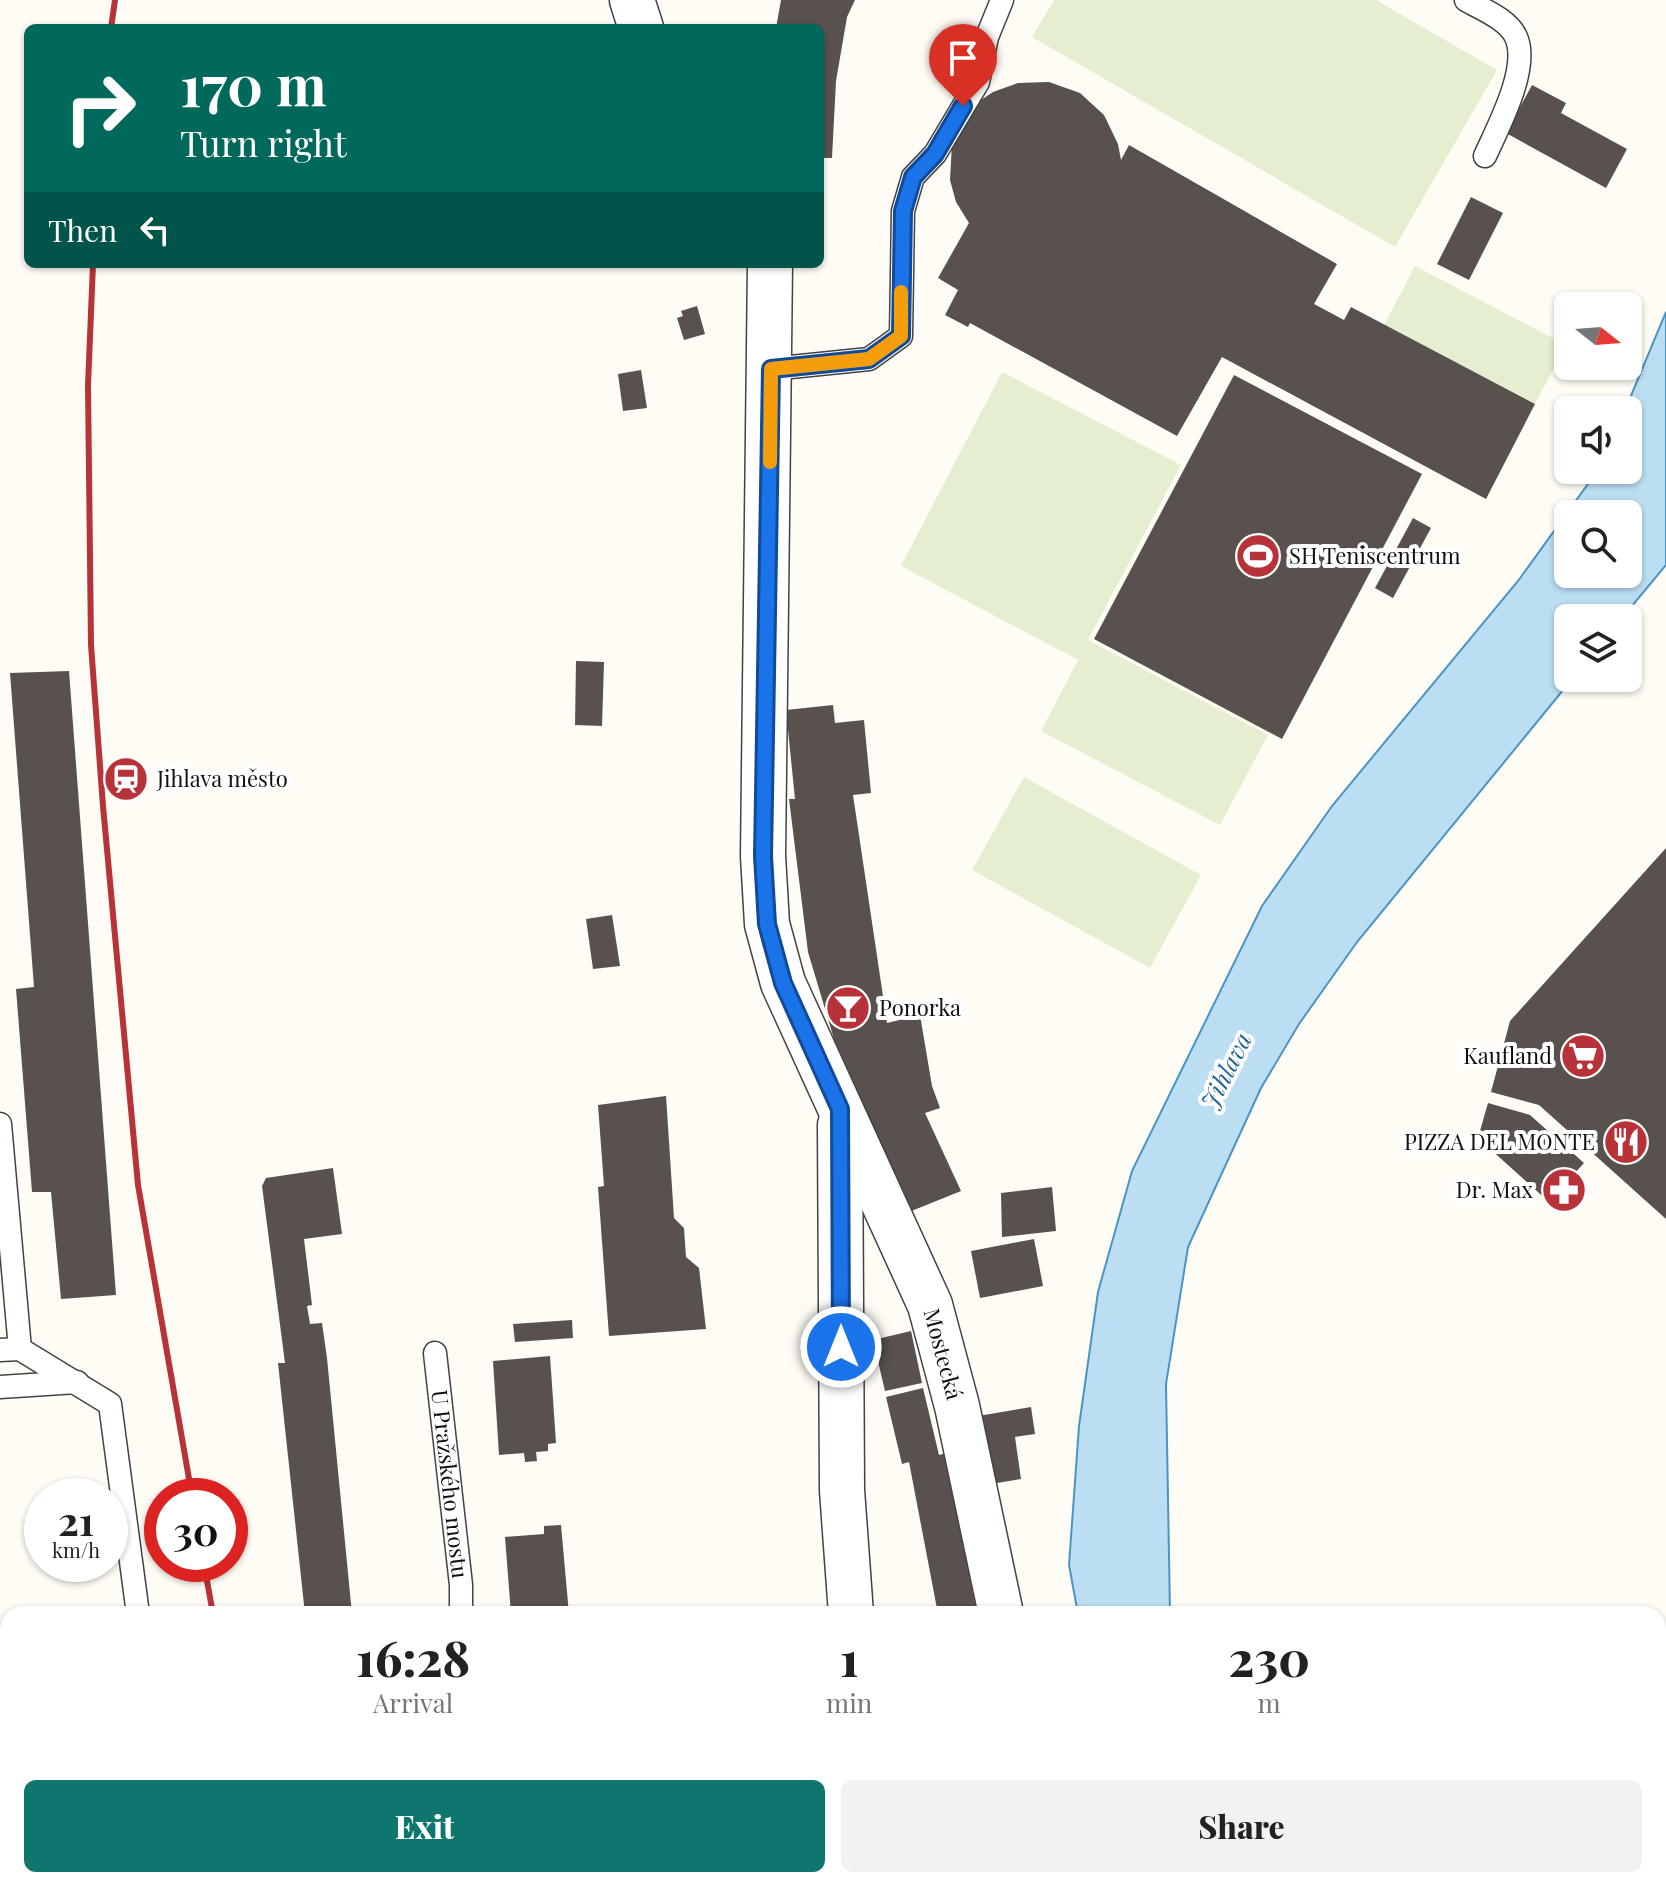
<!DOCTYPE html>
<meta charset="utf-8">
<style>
body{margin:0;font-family:"Playfair Display",serif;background:#f2f2f2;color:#222;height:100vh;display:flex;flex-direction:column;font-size:30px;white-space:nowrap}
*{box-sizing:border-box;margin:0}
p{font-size:26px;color:#767676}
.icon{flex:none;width:44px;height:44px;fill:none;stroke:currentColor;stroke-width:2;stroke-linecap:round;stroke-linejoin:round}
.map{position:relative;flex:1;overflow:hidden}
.panel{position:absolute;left:0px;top:1606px;width:1666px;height:282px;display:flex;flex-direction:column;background:#fff;border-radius:24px 24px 0 0;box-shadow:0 2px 6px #0004}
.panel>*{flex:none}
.banner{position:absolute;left:24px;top:24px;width:800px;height:244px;border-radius:12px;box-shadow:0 2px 6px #0004;background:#00695c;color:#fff;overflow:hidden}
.needle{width:52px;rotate:107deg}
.fabs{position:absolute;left:1554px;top:292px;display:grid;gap:16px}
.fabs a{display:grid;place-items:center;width:88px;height:88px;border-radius:12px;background:#fff;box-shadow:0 2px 6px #0004;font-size:40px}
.speed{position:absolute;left:24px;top:1478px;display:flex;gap:16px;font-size:40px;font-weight:700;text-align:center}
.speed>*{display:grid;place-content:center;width:104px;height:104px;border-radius:50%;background:#fff;box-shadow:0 2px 6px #0004;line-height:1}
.speed small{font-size:20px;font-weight:400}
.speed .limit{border:12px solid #d22;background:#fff;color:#111}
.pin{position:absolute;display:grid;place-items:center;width:68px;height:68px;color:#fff;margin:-82px -34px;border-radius:50% 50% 50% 0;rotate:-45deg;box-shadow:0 0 8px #0007}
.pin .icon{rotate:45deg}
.me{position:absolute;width:88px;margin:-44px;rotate:0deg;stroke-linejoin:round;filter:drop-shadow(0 0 6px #0008)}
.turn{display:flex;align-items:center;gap:28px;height:168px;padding:0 24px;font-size:36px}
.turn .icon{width:104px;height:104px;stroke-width:2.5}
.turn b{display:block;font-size:56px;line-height:68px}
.then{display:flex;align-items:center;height:76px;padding:0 24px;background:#0003;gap:16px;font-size:30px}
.eta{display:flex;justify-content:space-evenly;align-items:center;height:136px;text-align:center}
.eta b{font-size:48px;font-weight:800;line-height:56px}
.primary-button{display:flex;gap:16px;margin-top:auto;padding:16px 24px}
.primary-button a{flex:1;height:92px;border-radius:12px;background:#0f766e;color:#fff;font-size:32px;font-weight:800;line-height:92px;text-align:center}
.primary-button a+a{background:#f2f2f2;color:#222}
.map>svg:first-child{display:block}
.pitch{fill:#e5efd0}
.water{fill:#bcdef2;stroke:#4994c4;stroke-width:2;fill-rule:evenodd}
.building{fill:#58514d}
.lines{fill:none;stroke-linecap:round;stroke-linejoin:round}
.lane-casing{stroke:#434343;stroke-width:25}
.street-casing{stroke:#434343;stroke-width:47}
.secondary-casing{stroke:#323232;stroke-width:47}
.lane{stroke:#fff;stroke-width:22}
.street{stroke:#fff;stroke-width:44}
.secondary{stroke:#f9f1b4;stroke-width:44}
.rail{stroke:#b73239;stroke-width:6}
.route-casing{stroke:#114b97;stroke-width:20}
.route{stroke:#1a73e8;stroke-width:14}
.slow{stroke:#f59e0b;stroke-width:14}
.labels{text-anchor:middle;stroke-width:8;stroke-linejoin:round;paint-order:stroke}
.poi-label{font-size:22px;fill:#101010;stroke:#fff;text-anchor:start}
.street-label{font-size:22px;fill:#101010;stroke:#fff}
.water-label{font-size:24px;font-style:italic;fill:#22669a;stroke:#fff}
</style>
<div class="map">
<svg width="1666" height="1887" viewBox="0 0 1666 1887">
<rect width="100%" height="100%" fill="#fefcf4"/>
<g class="pitch">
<polygon points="1054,0 1376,0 1497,70 1395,247 1032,37"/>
<polygon points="1415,266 1566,345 1535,404 1384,325"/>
<polygon points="1002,372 1181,465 1088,640 1268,735 1220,825 1041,731 1078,660 901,566"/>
<polygon points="1024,777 1201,875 1150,968 972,870"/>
</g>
<path class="water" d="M 1666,312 L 1666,565 L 1622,618 L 1568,618 L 1568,678 L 1573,678 L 1357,942 L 1299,1024 L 1261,1088 L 1188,1247 L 1166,1384 L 1170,1614 L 1078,1614 L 1069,1565 L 1079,1426 L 1098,1292 L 1132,1171 L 1262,906 L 1332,806 L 1518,581 L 1598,470 L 1628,470 L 1628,410 L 1625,410 ZM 1568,514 L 1628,514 L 1628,574 L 1568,574 Z"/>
<g class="building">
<polygon points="781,0 855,0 847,17 836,81 832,158 820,158 820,28 776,28"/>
<polygon points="1049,82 1080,93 1104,115 1118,144 1121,160 1129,145 1337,264 1314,304 1344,320 1351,307 1535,404 1486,499 1222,357 1177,436 970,323 968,327 945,315 958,290 938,278 969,223 956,202 950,180 952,143 978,102 993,92 1018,83"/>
<polygon points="1532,85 1566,103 1561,113 1627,149 1606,188 1506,133"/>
<polygon points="1471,197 1503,213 1469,280 1437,264"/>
<polygon points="697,306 705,334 684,340 677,318 683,316 681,311"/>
<polygon points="641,370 647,408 623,411 618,374"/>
<polygon points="1234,375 1422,474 1282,739 1094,639"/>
<polygon points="1413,518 1431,528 1393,598 1375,588"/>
<polygon points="576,661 604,662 602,726 575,725"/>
<polygon points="69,671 116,1295 61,1299 51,1192 32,1192 16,989 34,987 10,673"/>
<polygon points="833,705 835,723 864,720 871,793 853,795 887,1023 920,1015 932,1086 940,1108 925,1113 961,1191 909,1212 834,1039 808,952 789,799 795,799 786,710"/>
<polygon points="1666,848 1666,1219 1539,1105 1491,1092 1510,1021"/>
<polygon points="612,915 620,966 593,969 586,919"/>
<polygon points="666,1096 674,1218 684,1228 686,1257 699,1268 706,1329 609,1336 598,1187 604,1186 598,1105"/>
<polygon points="1488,1103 1530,1115 1584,1163 1549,1202 1478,1138"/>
<polygon points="333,1168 342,1234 304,1239 312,1305 307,1306 310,1324 322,1323 327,1358 352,1614 305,1614 278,1363 285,1363 262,1186 266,1178"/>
<polygon points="1052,1187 1056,1231 1002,1237 1001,1193"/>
<polygon points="1034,1239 1043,1286 980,1298 971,1251"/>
<polygon points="572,1320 573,1338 515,1342 513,1324"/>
<polygon points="911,1331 922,1383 885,1391 873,1340"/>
<polygon points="550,1356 556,1443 548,1444 548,1451 536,1452 537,1461 525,1462 524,1453 499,1455 493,1361"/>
<polygon points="923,1388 939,1455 946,1453 977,1614 938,1614 909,1462 902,1464 886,1397"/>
<polygon points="1031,1407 1035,1434 1015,1437 1021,1479 991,1484 978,1416"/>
<polygon points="561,1525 569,1614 511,1614 505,1537 544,1534 544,1526"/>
</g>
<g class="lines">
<g class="lane-casing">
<g id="lane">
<path d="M 1466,0 C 1481,9 1508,19 1516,37 C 1530,68 1498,127 1485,156"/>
<polyline points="771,369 869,359 901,336 903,211 913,177 935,154 978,82 987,37 1002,0"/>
<polyline points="0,1124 20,1349"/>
<polyline points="0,1350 20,1349 110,1404 138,1614"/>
<path id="s1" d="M 435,1353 L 461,1585 L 461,1614"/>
<polyline points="0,1387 77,1382"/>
<polyline points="175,1880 175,1887"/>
<polyline points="473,1880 474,1887"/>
<polyline points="1368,1880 1370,1887"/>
</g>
</g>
<g class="street-casing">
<g id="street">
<polyline points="632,0 641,28"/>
<path id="s2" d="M 770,264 L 763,856 L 767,924 L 783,983 L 930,1305 L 957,1406 L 1001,1614"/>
<polyline points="840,1125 842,1490 851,1614"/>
<polyline points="1047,1880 1048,1887"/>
</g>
</g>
<g class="secondary-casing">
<g id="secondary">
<polyline points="1658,1679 1666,1676"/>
<polyline points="773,1887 803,1880"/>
</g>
</g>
<use href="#lane" class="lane"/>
<use href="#street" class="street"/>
<use href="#secondary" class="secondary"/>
<g class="rail">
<polyline points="111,28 115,0"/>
<polyline points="93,264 88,385 91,645 103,806 138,1185 192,1496"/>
<polyline points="204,1564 213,1614"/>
<polyline points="254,1880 255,1887"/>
</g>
</g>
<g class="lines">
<g class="route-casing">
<polyline id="route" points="841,1347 840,1109 783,983 767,924 763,856 771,369 869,359 901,336 903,211 913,177 935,154 963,106"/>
</g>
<use href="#route" class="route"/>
<polyline class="slow" points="770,462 771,369 869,359 901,336 901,292"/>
</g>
<defs>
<g id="stadium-disc" transform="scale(2.3)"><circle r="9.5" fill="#b73239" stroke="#fff"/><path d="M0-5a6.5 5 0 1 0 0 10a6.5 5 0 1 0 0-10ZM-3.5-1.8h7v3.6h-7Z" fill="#fff"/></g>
<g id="station-disc" transform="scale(2.3)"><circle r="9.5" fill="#b73239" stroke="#fff"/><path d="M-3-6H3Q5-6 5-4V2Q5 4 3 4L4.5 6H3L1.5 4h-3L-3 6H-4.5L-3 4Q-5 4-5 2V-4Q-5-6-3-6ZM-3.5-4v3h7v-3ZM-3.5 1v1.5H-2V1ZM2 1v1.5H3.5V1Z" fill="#fff"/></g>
<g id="bar-disc" transform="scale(2.3)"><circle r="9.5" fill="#b73239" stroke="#fff"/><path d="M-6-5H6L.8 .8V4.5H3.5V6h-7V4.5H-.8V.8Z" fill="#fff"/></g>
<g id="supermarket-disc" transform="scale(2.3)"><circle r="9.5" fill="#b73239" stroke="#fff"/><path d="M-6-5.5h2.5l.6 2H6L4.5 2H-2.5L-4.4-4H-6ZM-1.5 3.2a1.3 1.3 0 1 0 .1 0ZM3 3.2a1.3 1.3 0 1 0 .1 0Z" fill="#fff"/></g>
<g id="restaurant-disc" transform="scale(2.3)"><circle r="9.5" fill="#b73239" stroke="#fff"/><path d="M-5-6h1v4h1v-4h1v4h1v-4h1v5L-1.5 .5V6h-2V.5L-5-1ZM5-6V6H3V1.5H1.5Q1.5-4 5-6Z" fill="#fff"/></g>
<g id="pharmacy-disc" transform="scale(2.3)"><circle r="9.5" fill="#b73239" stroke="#fff"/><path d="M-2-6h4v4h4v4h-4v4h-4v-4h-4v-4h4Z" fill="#fff"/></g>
</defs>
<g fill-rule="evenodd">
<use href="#stadium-disc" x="1258" y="556"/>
<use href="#station-disc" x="126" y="779"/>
<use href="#bar-disc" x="848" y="1008"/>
<use href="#supermarket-disc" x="1583" y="1056"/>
<use href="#restaurant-disc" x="1626" y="1142"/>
<use href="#pharmacy-disc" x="1564" y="1190"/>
</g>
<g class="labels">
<g class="poi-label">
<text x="1289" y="564">SH Teniscentrum</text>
<text x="157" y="787">Jihlava město</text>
<text x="879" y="1016">Ponorka</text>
<text x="1552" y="1064" text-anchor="end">Kaufland</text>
<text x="1595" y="1150" text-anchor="end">PIZZA DEL MONTE</text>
<text x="1533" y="1198" text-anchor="end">Dr. Max</text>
</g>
<g class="street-label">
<text dy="8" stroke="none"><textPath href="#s2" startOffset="1126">Mostecká</textPath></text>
<text dy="8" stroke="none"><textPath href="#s1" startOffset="132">U Pražského mostu</textPath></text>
</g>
<g class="water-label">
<text transform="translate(1227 1071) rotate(-63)" y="8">Jihlava</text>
</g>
</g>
</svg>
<div class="fabs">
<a><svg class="needle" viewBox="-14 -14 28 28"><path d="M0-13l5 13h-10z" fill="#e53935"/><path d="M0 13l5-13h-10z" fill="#767676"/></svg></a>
<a><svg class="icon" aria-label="sound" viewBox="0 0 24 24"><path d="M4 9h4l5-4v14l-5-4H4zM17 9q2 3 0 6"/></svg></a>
<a><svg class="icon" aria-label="search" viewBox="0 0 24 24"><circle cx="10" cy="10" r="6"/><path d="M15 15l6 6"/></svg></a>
<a><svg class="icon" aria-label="layers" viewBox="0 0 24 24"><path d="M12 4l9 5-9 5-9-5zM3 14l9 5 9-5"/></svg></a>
</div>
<div class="speed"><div>21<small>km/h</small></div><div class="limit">30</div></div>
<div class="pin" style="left:963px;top:106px;background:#d93025"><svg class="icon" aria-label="arrive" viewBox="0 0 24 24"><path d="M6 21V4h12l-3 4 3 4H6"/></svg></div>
<svg class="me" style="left:841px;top:1347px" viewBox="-20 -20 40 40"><circle r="17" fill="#1a73e8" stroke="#fff" stroke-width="3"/><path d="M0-11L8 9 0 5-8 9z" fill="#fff"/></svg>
<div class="banner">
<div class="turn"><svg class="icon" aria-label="right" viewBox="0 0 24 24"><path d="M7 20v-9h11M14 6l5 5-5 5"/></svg><div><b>170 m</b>Turn right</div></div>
<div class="then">Then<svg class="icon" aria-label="left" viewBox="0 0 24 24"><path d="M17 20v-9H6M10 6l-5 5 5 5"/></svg></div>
</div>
<section class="panel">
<div class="eta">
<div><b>16:28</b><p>Arrival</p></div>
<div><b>1</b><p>min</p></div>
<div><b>230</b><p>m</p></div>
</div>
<div class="primary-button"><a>Exit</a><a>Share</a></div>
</section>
</div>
